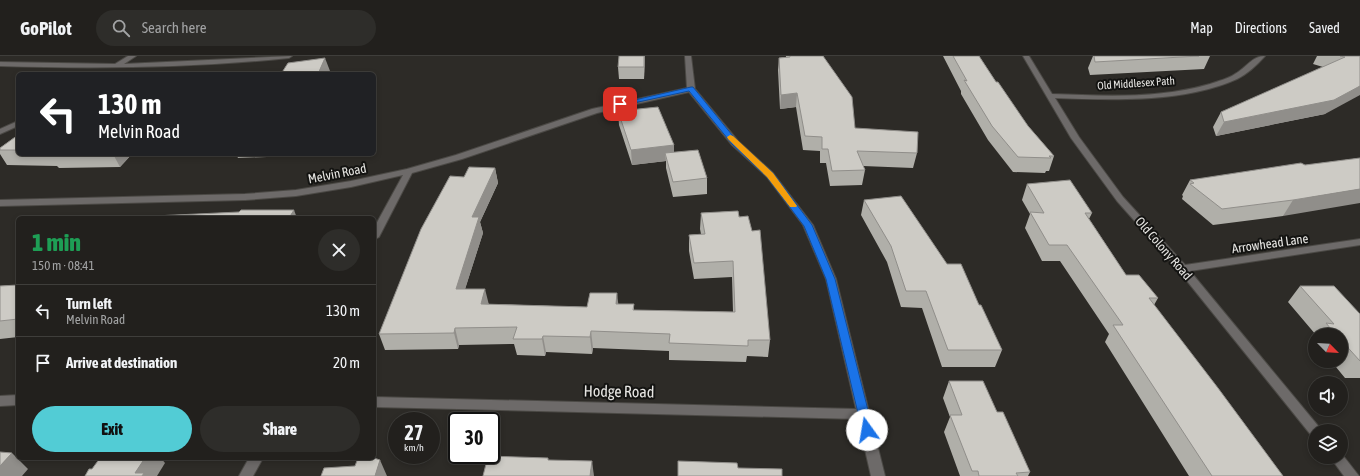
<!DOCTYPE html>
<meta charset="utf-8">
<style>
body{margin:0;font-family:"Asap Condensed",sans-serif;background:#2e2d2a;color:#f1f3f6;height:100vh;display:flex;flex-direction:column;font-size:15px;white-space:nowrap}
*{box-sizing:border-box;margin:0}
p{font-size:13px;color:#a2a3a4}
.icon{flex:none;width:22px;height:22px;fill:none;stroke:currentColor;stroke-width:2;stroke-linecap:round;stroke-linejoin:round}
.map{position:relative;flex:1;overflow:hidden}
.drawer{position:absolute;left:16px;top:160px;width:360px;height:244px;display:flex;flex-direction:column;background:#22201d;border-radius:6px;box-shadow:0 2px 6px #0003,0 0 0 1px #3f3e3b}
.drawer>*{flex:none}
.top-card{position:absolute;left:16px;top:16px;width:360px;height:84px;border-radius:6px;box-shadow:0 2px 6px #0003,0 0 0 1px #3f3e3b;background:#202124;color:#fff;overflow:hidden}
.needle{width:26px;rotate:114deg}
.buttons{position:absolute;left:1308px;top:272px;display:grid;gap:8px}
.buttons a{display:grid;place-items:center;width:40px;height:40px;border-radius:50%;background:#22201d;box-shadow:0 2px 6px #0003,0 0 0 1px #3f3e3b;font-size:20px}
.speed{position:absolute;left:388px;top:356px;display:flex;gap:8px;font-size:20px;font-weight:700;text-align:center}
.speed>*{display:grid;place-content:center;width:52px;height:52px;border-radius:50%;background:#22201d;box-shadow:0 2px 6px #0003,0 0 0 1px #3f3e3b;line-height:1}
.speed small{font-size:10px;font-weight:400}
.speed .limit{border:2px solid #111;border-radius:6px;background:#fff;color:#111}
.pin{position:absolute;display:grid;place-items:center;width:34px;height:34px;color:#fff;margin:-17px;border-radius:8px;box-shadow:0 2px 6px #0006}
.me{position:absolute;width:44px;margin:-22px;rotate:347deg;stroke-linejoin:round;filter:drop-shadow(0 0 3px #0008)}
.turn{display:flex;align-items:center;gap:14px;height:84px;padding:0 16px;font-size:18px}
.turn .icon{width:52px;height:52px;stroke-width:2.5}
.turn b{display:block;font-size:28px;line-height:34px}
.round{display:grid;place-items:center;flex:none;width:42px;height:42px;border-radius:21px;background:#2e2d2a}
.summary{display:flex;align-items:center;justify-content:space-between;height:68px;padding:0 16px}
h1{font-size:24px;font-weight:800;line-height:30px;color:#1e9e55}
.primary-button{display:flex;gap:8px;margin-top:auto;padding:8px 16px}
.primary-button a{flex:1;height:46px;border-radius:24px;background:#52ccd5;color:#111;font-size:16px;font-weight:800;line-height:46px;text-align:center}
.primary-button a+a{background:#2e2d2a;color:#f1f3f6}
ul{padding:0;list-style:none}
li{display:flex;align-items:center;gap:12px;height:52px;padding:0 16px;border-top:1px solid #3f3e3b}
li div{flex:1}
li b{display:block;font-size:15px}
li em{font-style:normal}
header{display:flex;align-items:center;gap:24px;box-sizing:border-box;height:56px;padding:0 20px;background:#22201d;border-bottom:1px solid #3f3e3b}
header strong{font-size:19px}
nav{display:flex;gap:22px;margin-inline-start:auto;font-size:14px}
.search{width:280px;height:36px;background:#2e2d2a;display:flex;align-items:center;gap:10px;box-sizing:border-box;padding:0 14px;border-radius:22px;color:#a2a3a4;font-size:15px}
.map>svg:first-child{display:block}
.lines{fill:none;stroke-linecap:round;stroke-linejoin:round}
.minor-casing{stroke:#4b4945;stroke-width:2}
.minor{fill:#6d6a69;fill-rule:evenodd}
.wall{fill:#b0afa9}
.shaded-wall{fill:#908e8a}
.building{fill:#cdcbc5;stroke:#908e8a}
.route{fill:#1a73e8;stroke:#114b97}
.slow{fill:#f59e0b}
.labels{text-anchor:middle;stroke-width:4;stroke-linejoin:round;paint-order:stroke}
.far-street-label{font-size:11px;fill:#e7e6e3;stroke:#141412}
.street-label{font-size:13px;fill:#e7e6e3;stroke:#141412}
.near-street-label{font-size:16px;fill:#e7e6e3;stroke:#141412}
</style>
<header>
<strong>GoPilot</strong>
<div class="search"><svg class="icon" aria-label="search" viewBox="0 0 24 24"><circle cx="10" cy="10" r="6"/><path d="M15 15l6 6"/></svg>Search here</div>
<nav><a>Map</a><a>Directions</a><a>Saved</a></nav>
</header>
<div class="map">
<svg width="1360" height="420" viewBox="0 0 1360 420">
<rect width="100%" height="100%" fill="#2d2b27"/>
<g class="lines">
<g class="minor-casing">
<g id="minor">
<path d="M 128,0 L 136,0 L 124,8 L 292,0 L 289,2 C 193,12 97,13 0,10 L 0,6 L 115,8 Z"/>
<polygon points="685,0 691,0 695,33 738,85 773,117 813,169 836,223 885,420 871,420 858,363 374,351 374,341 856,353 826,223 803,169 767,121 732,89 689,36 597,57 462,103 412,117 379,181 374,184 374,172 403,119 351,131 296,140 245,144 0,150 0,144 245,138 296,134 351,125 407,113 456,99 592,53 687,32"/>
<path d="M 1023,0 L 1029,0 L 1052,38 C 1104,40 1159,43 1210,28 C 1218,25 1228,23 1235,18 C 1246,12 1252,0 1265,0 C 1258,8 1247,18 1237,23 C 1184,47 1111,44 1055,42 L 1079,81 L 1123,141 L 1185,209 L 1360,183 L 1360,189 L 1190,215 L 1319,371 L 1321,375 L 1315,375 L 1315,380 L 1311,379 L 1179,215 L 1117,145 L 1071,82 Z"/>
<polygon points="18,65 18,70 0,78 0,73"/>
<polygon points="18,339 18,349 0,350 0,340"/>
<polygon points="1341,397 1359,420 1344,420 1330,401 1341,401"/>
<polygon points="249,402 263,402 253,420 239,420"/>
</g>
</g>
<use href="#minor" class="minor"/>
</g>
<g class="wall">
<polygon points="645,0 644,23 619,23 618,11"/>
<polygon points="786,0 823,0 855,72 917,97 913,112 863,110 865,114 862,129 830,130 826,107 820,107 820,95 803,94 796,51 780,53 778,14 779,2 786,1"/>
<polygon points="943,0 979,0 996,26 1028,70 1054,100 1049,115 1046,115 1045,117 1013,116 988,84 961,38 961,35"/>
<polygon points="1093,0 1210,0 1204,13 1090,19 1088,12"/>
<polygon points="1317,0 1360,0 1325,58 1216,80 1213,71 1221,56 1323,11 1313,8"/>
<polygon points="618,55 674,89 674,96 707,122 707,138 673,141 666,112 666,105 632,109 619,69"/>
<polygon points="18,79 18,98 132,98 120,111 59,112 57,110 7,109 0,98 0,92"/>
<polygon points="236,98 294,98 293,100 238,102"/>
<polygon points="1360,102 1283,160 1213,169 1182,143 1183,140 1182,139 1190,124"/>
<polygon points="495,112 498,127 480,166 483,177 465,233 489,248 587,251 618,248 634,248 634,254 733,256 732,221 694,223 689,195 689,179 701,178 700,173 701,157 738,155 770,284 768,301 747,300 746,306 669,304 669,295 593,292 592,298 546,296 545,300 517,299 514,288 459,289 458,293 385,294 379,278 464,121"/>
<polygon points="1027,128 1092,157 1089,163 1126,219 1158,242 1154,249 1283,420 1189,420 1105,286 1109,278 1060,205 1042,205 1025,172 1030,158 1022,144"/>
<polygon points="864,144 947,208 979,249 1002,294 995,311 942,311 922,252 901,251 887,206 861,159"/>
<polygon points="18,229 18,281 0,283 0,230"/>
<polygon points="1300,230 1360,258 1360,322 1345,322 1331,305 1341,305 1341,279 1316,279 1288,246"/>
<polygon points="1315,281 1315,286 1313,284"/>
<polygon points="949,325 997,356 1030,416 1028,420 960,420 944,376 950,361 943,342"/>
</g>
<g class="shaded-wall">
<polygon points="644,0 645,0 644,23"/>
<polygon points="325,2 330,15 328,18 318,18"/>
<polygon points="1360,30 1360,39 1325,58 1216,80 1224,66"/>
<polygon points="797,37 796,51 780,53 781,39"/>
<polygon points="674,89 674,104 665,97 666,105 632,109 631,94"/>
<polygon points="113,98 132,98 120,111"/>
<polygon points="495,112 498,127 480,166 483,177 460,249 456,233 472,161"/>
<polygon points="1360,133 1360,147 1283,160 1293,144"/>
<polygon points="294,154 297,162 289,162"/>
<polygon points="485,233 489,249 481,248"/>
<polygon points="617,237 619,254 616,248"/>
<polygon points="455,272 459,289 458,293 454,277"/>
<polygon points="591,275 593,292 592,298 590,281"/>
<polygon points="543,280 546,296 545,300 542,283"/>
<polygon points="12,397 28,413 22,420 0,420 0,410"/>
<polygon points="145,402 161,402 165,407 157,420 138,420 135,417"/>
<polygon points="380,404 387,420 375,420"/>
<polygon points="592,405 594,420 590,420"/>
</g>
<g class="building">
<polygon points="619,0 644,0 644,11 618,11"/>
<polygon points="790,0 823,0 852,41 855,72 918,76 917,97 857,95 865,114 832,115 828,93 822,93 822,81 805,80 797,37 781,39 779,2 790,1"/>
<polygon points="953,0 979,0 996,26 998,26 1028,70 1054,100 1049,100 1051,102 1018,101 992,70 964,24 967,25"/>
<polygon points="1094,0 1199,0 1095,6"/>
<polygon points="1340,0 1360,0 1360,30 1334,44 1224,66 1221,56 1345,1"/>
<polygon points="325,2 318,18 281,18 288,7"/>
<polygon points="121,17 132,18 120,18"/>
<polygon points="658,51 674,89 631,94 618,55"/>
<polygon points="18,79 18,94 0,94 0,92"/>
<polygon points="698,94 707,122 673,126 665,97"/>
<polygon points="1360,102 1360,133 1293,144 1222,153 1190,128 1194,127 1190,124 1301,107 1305,109"/>
<polygon points="469,111 495,112 472,161 479,161 456,233 485,233 481,248 587,251 590,237 617,237 616,248 634,248 633,254 735,256 733,205 694,207 689,179 705,178 701,157 738,155 739,161 748,160 752,175 760,174 770,284 748,284 748,290 669,287 670,278 591,275 590,281 543,280 542,283 513,283 517,271 455,272 454,277 379,278 421,173 450,120 464,121"/>
<polygon points="1070,124 1092,157 1085,157 1126,219 1139,219 1158,242 1149,242 1218,332 1283,420 1212,420 1113,269 1123,269 1067,189 1049,189 1030,156 1044,157 1027,128"/>
<polygon points="901,140 947,208 961,208 979,249 981,249 1002,294 948,294 926,235 906,235 891,190 864,144"/>
<polygon points="241,154 294,154 289,162 154,162 154,160 239,156"/>
<polygon points="18,229 18,263 0,265 0,230"/>
<polygon points="1300,230 1334,230 1360,258 1360,305 1341,284 1341,279 1336,279 1326,267 1334,268"/>
<polygon points="949,325 983,325 997,356 1003,356 1030,416 1016,417 1018,420 979,420 978,415 972,415 950,359 962,359"/>
<polygon points="0,396 12,397 0,410"/>
<polygon points="488,400 548,402 548,404 592,405 590,420 483,420"/>
<polygon points="100,402 145,402 135,417 144,417 142,420 85,420 89,413 92,413"/>
<polygon points="358,402 374,402 380,404 375,420 321,420 324,412 355,410"/>
<polygon points="678,405 737,407 738,412 782,413 782,420 678,420"/>
</g>
<polygon class="route" points="691,31 693,31 737,85 773,117 812,169 835,223 873,374 871,377 867,378 863,377 862,374 826,223 804,170 767,121 732,88 689,35 620,50 617,48"/>
<polygon class="slow" points="730,79 733,80 773,117 797,150 796,151 790,151 767,121 728,83 727,81"/>
<g class="labels">
<g class="far-street-label">
<text transform="translate(1136 27) rotate(-4)" y="4">Old Middlesex Path</text>
</g>
<g class="street-label">
<text transform="translate(337 117) rotate(-11)" y="5">Melvin Road</text>
<text transform="translate(1270 187) rotate(-8)" y="5">Arrowhead Lane</text>
<text transform="translate(1164 192) rotate(49)" y="5">Old Colony Road</text>
</g>
<g class="near-street-label">
<text transform="translate(619 335) rotate(1)" y="6">Hodge Road</text>
</g>
</g>
</svg>
<div class="buttons">
<a><svg class="needle" viewBox="-14 -14 28 28"><path d="M0-13l5 13h-10z" fill="#e53935"/><path d="M0 13l5-13h-10z" fill="#a2a3a4"/></svg></a>
<a><svg class="icon" aria-label="sound" viewBox="0 0 24 24"><path d="M4 9h4l5-4v14l-5-4H4zM17 9q2 3 0 6"/></svg></a>
<a><svg class="icon" aria-label="layers" viewBox="0 0 24 24"><path d="M12 4l9 5-9 5-9-5zM3 14l9 5 9-5"/></svg></a>
</div>
<div class="speed"><div>27<small>km/h</small></div><div class="limit">30</div></div>
<div class="pin" style="left:620px;top:48px;background:#d93025"><svg class="icon" aria-label="arrive" viewBox="0 0 24 24"><path d="M6 21V4h12l-3 4 3 4H6"/></svg></div>
<svg class="me" style="left:867px;top:374px" viewBox="-20 -20 40 40"><circle r="19" fill="#fff"/><path d="M0-13L10 11 0 6-10 11z" fill="#1a73e8"/></svg>
<div class="top-card">
<div class="turn"><svg class="icon" aria-label="left" viewBox="0 0 24 24"><path d="M17 20v-9H6M10 6l-5 5 5 5"/></svg><div><b>130 m</b>Melvin Road</div></div>
</div>
<section class="drawer">
<div class="summary"><div><h1>1 min</h1><p>150 m · 08:41</p></div><a class="round"><svg class="icon" aria-label="close" viewBox="0 0 24 24"><path d="M6 6l12 12M18 6L6 18"/></svg></a></div>
<ul>
<li><svg class="icon" aria-label="left" viewBox="0 0 24 24"><path d="M17 20v-9H6M10 6l-5 5 5 5"/></svg><div><b>Turn left</b><p>Melvin Road</p></div><em>130 m</em></li>
<li><svg class="icon" aria-label="arrive" viewBox="0 0 24 24"><path d="M6 21V4h12l-3 4 3 4H6"/></svg><div><b>Arrive at destination</b></div><em>20 m</em></li>
</ul>
<div class="primary-button"><a>Exit</a><a>Share</a></div>
</section>
</div>
